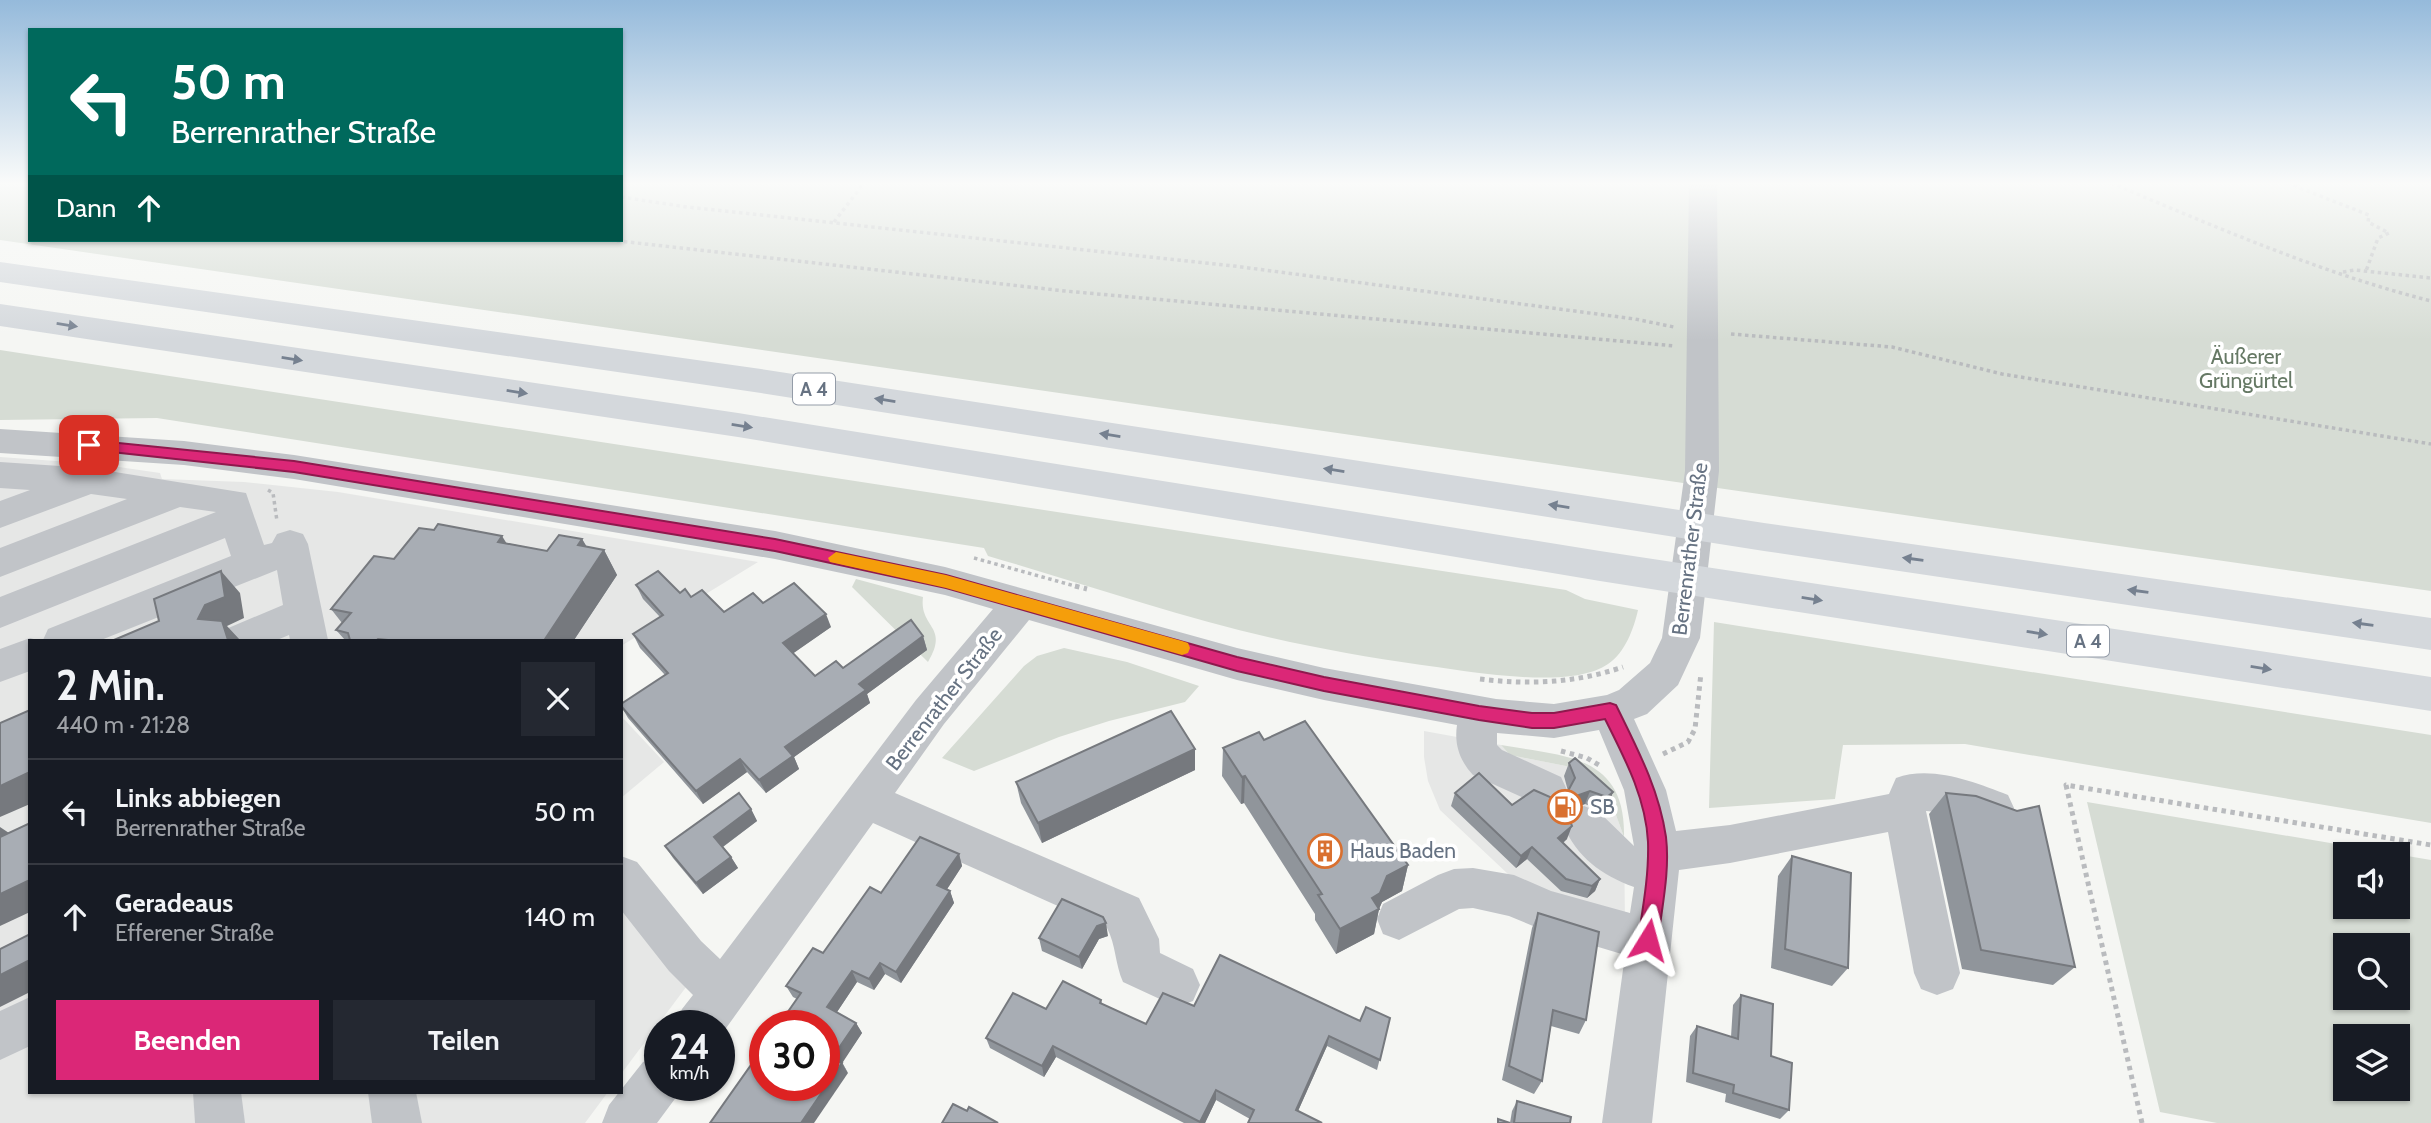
<!DOCTYPE html>
<html lang="de">
<meta charset="utf-8">
<style>
body{margin:0;font-family:Cabin,sans-serif;background:#242831;color:#f1f3f6;height:100vh;display:flex;flex-direction:column;font-size:26px;white-space:nowrap}
*{box-sizing:border-box;margin:0}
p{font-size:23px;color:#9ea1a6}
.icon{flex:none;width:38px;height:38px;fill:none;stroke:currentColor;stroke-width:2;stroke-linecap:round;stroke-linejoin:round}
.map{position:relative;flex:1;overflow:hidden}
.side{position:absolute;left:28px;top:639px;width:595px;height:455px;display:flex;flex-direction:column;background:#171b24;border-radius:0px;box-shadow:0 2px 5px #0004}
.side>*{flex:none}
.banner{position:absolute;left:28px;top:28px;width:595px;height:214px;border-radius:0px;box-shadow:0 2px 5px #0004;background:#00695c;color:#fff;overflow:hidden}
.fabs{position:absolute;left:2333px;top:842px;display:grid;gap:14px}
.fabs a{display:grid;place-items:center;width:77px;height:77px;border-radius:0px;background:#171b24;box-shadow:0 2px 5px #0004;font-size:35px}
.speed{position:absolute;left:644px;top:1010px;display:flex;gap:14px;font-size:35px;font-weight:700;text-align:center}
.speed>*{display:grid;place-content:center;width:91px;height:91px;border-radius:50%;background:#171b24;box-shadow:0 2px 5px #0004;line-height:1}
.speed small{font-size:18px;font-weight:400}
.speed .limit{border:10px solid #d22;background:#fff;color:#111}
.pin{position:absolute;display:grid;place-items:center;width:60px;height:60px;color:#fff;margin:-30px;border-radius:14px;box-shadow:0 4px 10px #0006}
.me{position:absolute;width:77px;margin:-38px;rotate:8deg;stroke-linejoin:round;filter:drop-shadow(0 0 5px #0008)}
.turn{display:flex;align-items:center;gap:24px;height:147px;padding:0 28px;font-size:32px}
.turn .icon{width:91px;height:91px;stroke-width:2.5}
.turn b{display:block;font-size:49px;line-height:60px}
.then{display:flex;align-items:center;height:66px;padding:0 28px;background:#0003;gap:14px;font-size:26px}
.round{display:grid;place-items:center;flex:none;width:74px;height:74px;border-radius:0px;background:#242831}
.head{display:flex;align-items:center;justify-content:space-between;height:119px;padding:0 28px}
h1{font-size:42px;font-weight:800;line-height:52px}
.action{display:flex;gap:14px;margin-top:auto;padding:14px 28px}
.action a{flex:1;height:80px;border-radius:0px;background:#db2777;color:#fff;font-size:28px;font-weight:800;line-height:80px;text-align:center}
.action a+a{background:#242831;color:#f1f3f6}
ul{padding:0;list-style:none}
li{display:flex;align-items:center;gap:21px;height:105px;padding:0 28px;border-top:2px solid #363941}
li div{flex:1}
li b{display:block;font-size:26px}
li em{font-style:normal}
.map>svg:first-child{display:block}
.built{fill:#e6e7e6}
.green{fill:#d6dcd4;fill-rule:evenodd}
.lines{fill:none;stroke-linecap:round;stroke-linejoin:round}
.path-far1{stroke:#b9bbbe;stroke-width:3.5;stroke-dasharray:3.5 3.5;stroke-linecap:butt}
.path{stroke:#b9bbbe;stroke-width:5;stroke-dasharray:4.5 4.5;stroke-linecap:butt}
.minor{fill:#c1c4c8;fill-rule:evenodd}
.highway{fill:#d4d8dc;fill-rule:evenodd}
.wall{fill:#90959b}
.shaded-wall{fill:#76797e}
.building{fill:#a8adb4;stroke:#76797e;stroke-width:2}
.oneway{fill:#768190}
.route{fill:#db2777;stroke:#8e194d;stroke-width:2}
.slow{fill:#f59e0b}
.labels{text-anchor:middle;stroke-width:7;stroke-linejoin:round;paint-order:stroke}
.shield{fill:#fff;stroke:#949ca8;stroke-width:2}
.shield-label{font-size:19px;font-weight:bold;fill:#667282}
.park-label{font-size:21px;fill:#667965;stroke:#fff}
.street-label{font-size:21px;fill:#667282;stroke:#fff}
.poi-label{font-size:21px;fill:#667282;stroke:#fff;text-anchor:start}
</style>
<div class="map">
<svg width="2431" height="1123" viewBox="0 0 2431 1123">
<rect width="100%" height="100%" fill="#f5f6f3"/>
<g class="built">
<polygon points="0,457 98,464 160,473 162,479 244,482 338,492 758,562 621,646 621,640 30,640 30,1092 608,1092 585,1123 0,1123"/>
<polygon points="621,716 664,762 621,798"/>
<polygon points="1424,731 1501,745 1510,755 1581,769 1608,793 1624,837 1625,925 1526,891 1440,810 1428,781 1424,757"/>
<polygon points="621,861 707,959 621,1074"/>
</g>
<g class="green">
<polygon points="0,183 30,183 30,240 621,240 621,183 2431,183 2431,591 0,240"/>
<path d="M 0,350 L 1566,590 L 1585,599 L 1638,610 C 1634,628 1625,653 1608,664 C 1576,687 1494,675 1457,670 C 1408,663 1358,656 1310,646 C 1201,625 1095,587 988,556 L 984,548 L 157,418 L 0,420 Z"/>
<path d="M 856,579 L 923,597 C 919,628 950,626 928,662 L 852,587 Z"/>
<polygon points="1714,622 2431,735 2431,823 1965,744 1843,745 1835,799 1709,808"/>
<polygon points="1064,648 1127,662 1199,686 1185,702 1109,721 1059,737 974,771 942,758 1024,666 1037,656"/>
<path d="M 1501,745 C 1563,756 1626,754 1624,837 L 1608,793 L 1581,769 L 1510,755 Z"/>
<path d="M 2087,802 L 2431,860 L 2431,1123 L 2217,1123 L 2160,1112 ZM 2345,854 L 2398,854 L 2398,906 L 2345,906 ZM 2345,945 L 2398,945 L 2398,998 L 2345,998 ZM 2345,1036 L 2398,1036 L 2398,1088 L 2345,1088 Z"/>
</g>
<g class="lines">
<g class="path-far1">
<path d="M 2111,183 C 2216,227 2321,273 2431,301"/>
<polyline points="2287,183 2369,215 2368,222 2389,233 2378,238 2366,271"/>
<polyline points="621,197 687,207 1234,266 1635,319 1674,327"/>
<polyline points="834,222 864,183"/>
<polyline points="610,240 1065,291 1675,346"/>
<polyline points="2343,272 2355,270 2431,278"/>
<polyline points="1731,334 1892,347 2002,374 2431,444"/>
<polyline points="268,490 273,493 277,521"/>
<polyline points="974,558 1082,588"/>
</g>
<g class="path">
<polyline points="1075,586 1087,589"/>
<path d="M 1480,679 C 1529,685 1576,683 1623,667"/>
<polyline points="1561,751 1587,758 1599,765"/>
<polyline points="1663,754 1688,742 1695,729 1701,673"/>
<polyline points="2142,1123 2066,785 2431,845"/>
</g>
<g class="minor">
<path d="M 1689,183 L 1717,183 L 1719,471 L 1700,638 L 1678,685 L 1647,714 L 1634,719 L 1666,790 L 1676,831 L 1730,825 L 1889,794 L 1896,778 C 1932,765 1974,782 2008,795 L 2014,808 L 2008,821 L 1993,827 L 1959,814 L 1926,811 L 1960,973 L 1953,989 L 1937,995 L 1921,989 L 1914,973 L 1888,832 L 1730,863 L 1679,870 L 1652,1123 L 1602,1123 L 1625,955 L 1545,931 L 1509,916 L 1473,908 L 1459,909 L 1399,940 L 1383,934 L 1377,919 L 1383,904 L 1438,875 L 1454,869 L 1473,868 L 1514,875 L 1551,891 L 1630,913 L 1634,887 C 1601,875 1577,857 1563,825 L 1569,812 L 1584,806 L 1599,812 L 1634,846 L 1624,790 L 1599,730 L 1554,738 L 1497,733 L 1497,745 L 1502,750 L 1561,777 L 1567,790 L 1561,803 L 1546,808 L 1473,775 C 1460,761 1454,745 1457,725 L 1324,700 L 1237,680 L 1029,620 L 944,724 L 895,793 L 1139,898 L 1159,939 L 1160,953 L 1193,969 L 1200,985 L 1193,1001 L 1177,1007 L 1123,982 C 1115,964 1116,945 1107,928 L 873,823 L 719,1038 L 719,1026 L 676,1026 L 682,1009 L 693,995 L 669,971 L 621,910 L 621,856 L 637,862 L 701,941 L 720,959 L 916,700 L 993,609 L 945,595 L 775,559 L 294,479 L 184,465 L 0,453 L 0,429 L 184,441 L 294,455 L 775,531 L 945,567 L 1237,648 L 1324,668 L 1496,699 L 1554,704 L 1607,695 L 1619,690 L 1650,663 L 1662,638 L 1685,471 Z"/>
<polygon points="0,462 90,468 246,493 264,545 272,543 277,534 290,530 303,534 308,544 328,640 290,640 289,635 277,640 221,640 226,629 283,605 277,570 101,640 43,640 48,629 231,556 225,538 0,628 0,597 216,512 180,507 0,577 0,548 127,499 91,494 0,528 0,501 30,490 0,488"/>
<polygon points="30,638 37,640 30,640 30,671 0,682 0,649"/>
<polygon points="30,997 30,1046 0,1060 0,1011"/>
<polygon points="660,1055 660,1085 682,1085 677,1096 657,1123 602,1123 609,1105 643,1062"/>
<polygon points="193,1092 241,1092 245,1123 195,1123"/>
<polygon points="368,1092 416,1092 422,1123 372,1123"/>
</g>
<g class="highway">
<polygon points="0,262 761,369 1764,523 2431,618 2431,650 1764,551 761,393 0,282"/>
<polygon points="0,304 738,413 1600,551 2431,677 2431,711 1600,581 738,437 0,326"/>
</g>
</g>
<g class="wall">
<polygon points="582,539 587,547 604,550 617,575 574,640 345,640 336,630 342,623 331,609 394,559 507,543 547,551"/>
<polygon points="636,585 680,593 724,612 763,603 831,627 793,653 815,676 843,668 923,636 927,650 867,694 870,703 794,757 799,769 766,793 747,772 703,804 628,718 621,706 665,675 640,648 633,634 660,617 643,599"/>
<polygon points="1264,740 1408,865 1402,891 1382,902 1379,909 1374,934 1336,954 1315,920 1315,914 1244,803 1241,804 1222,776 1223,748"/>
<polygon points="1195,749 1195,770 1042,843 1021,803 1016,782"/>
<polygon points="1569,763 1613,792 1608,805 1601,810 1585,804 1568,810 1566,813 1567,839 1563,843 1600,879 1595,891 1587,898 1561,891 1527,859 1516,868 1451,806 1455,793 1512,805 1552,798 1568,791 1564,776"/>
<polygon points="1946,793 2075,967 2053,985 1962,969 1929,814"/>
<polygon points="751,809 757,821 723,847 731,857 738,868 703,894 673,858 665,846"/>
<polygon points="959,854 962,866 947,889 950,891 954,903 901,983 885,974 874,990 857,982 837,1012 856,1023 862,1033 842,1062 848,1073 797,999 793,997 786,986 823,953 881,893"/>
<polygon points="1792,856 1848,968 1832,986 1771,968 1778,876"/>
<polygon points="1538,913 1586,1020 1579,1034 1551,1026 1542,1081 1534,1094 1502,1080 1532,928"/>
<polygon points="1108,936 1099,939 1082,969 1042,951 1039,938"/>
<polygon points="1741,995 1771,1056 1789,1110 1780,1119 1725,1102 1726,1094 1686,1082 1690,1036 1697,1026 1731,1037 1733,1005"/>
<polygon points="1101,1000 1102,1004 1146,1024 1194,1006 1360,1021 1390,1018 1377,1070 1327,1046 1298,1111 1250,1119 1216,1100 1205,1123 1184,1123 1056,1057 1044,1077 990,1048 986,1038 1046,1009"/>
<polygon points="1517,1101 1570,1123 1510,1123 1512,1111"/>
</g>
<g class="shaded-wall">
<polygon points="502,536 517,560 498,542"/>
<polygon points="582,539 596,563 604,550 617,575 574,640 546,640 545,639 578,545"/>
<polygon points="221,571 240,593 244,618 227,626 240,640 228,640 198,619"/>
<polygon points="826,614 831,627 788,657 783,643"/>
<polygon points="923,636 927,650 867,694 870,703 794,757 799,769 766,793 759,780 785,747 859,684"/>
<polygon points="1195,749 1195,770 1042,843 1038,823"/>
<polygon points="740,759 747,772 703,804 696,791"/>
<polygon points="30,772 30,804 0,817 0,786"/>
<polygon points="1245,776 1244,803 1241,804 1242,777"/>
<polygon points="1590,791 1585,804 1568,810 1561,824 1573,797"/>
<polygon points="1613,792 1608,805 1601,810 1607,797"/>
<polygon points="751,809 757,821 721,848 714,837"/>
<polygon points="1572,826 1567,839 1553,851 1558,838"/>
<polygon points="0,827 18,839 0,845"/>
<polygon points="1532,847 1527,859 1516,868 1521,856"/>
<polygon points="959,854 962,866 942,897 937,885"/>
<polygon points="731,857 738,868 703,894 696,883"/>
<polygon points="1408,865 1402,891 1382,902 1379,909 1374,934 1336,954 1340,929 1372,898 1387,876"/>
<polygon points="1600,879 1595,891 1587,898 1592,886"/>
<polygon points="30,880 30,912 0,926 0,894"/>
<polygon points="950,891 954,903 901,983 896,972"/>
<polygon points="1106,923 1108,936 1099,939 1082,969 1079,957 1097,926"/>
<polygon points="30,960 30,992 0,1007 0,975"/>
<polygon points="880,963 885,974 874,990 869,979"/>
<polygon points="852,971 857,982 833,1018 827,1007"/>
<polygon points="856,1023 862,1033 839,1068 832,1058"/>
<polygon points="1329,1036 1327,1046 1294,1120 1296,1110"/>
<polygon points="1053,1046 1056,1057 1044,1077 1042,1066"/>
<polygon points="842,1063 848,1073 814,1123 801,1123"/>
<polygon points="1216,1090 1216,1100 1205,1123 1200,1123"/>
</g>
<g class="building">
<polygon points="438,524 502,536 498,542 547,551 559,535 582,539 578,545 604,550 545,639 546,640 388,640 378,639 377,640 350,640 348,633 336,630 351,613 331,609 374,556 394,559 419,528 434,530"/>
<polygon points="221,571 225,597 205,605 198,619 222,621 228,640 114,640 159,621 154,599"/>
<polygon points="658,571 680,593 685,589 691,597 702,590 724,612 753,593 763,603 794,583 826,614 783,643 815,676 836,661 843,668 911,620 923,636 859,684 866,690 785,747 793,756 759,780 740,759 696,791 621,706 621,704 668,673 633,634 663,615 636,585"/>
<polygon points="30,710 30,772 0,786 0,723"/>
<polygon points="1171,711 1195,749 1038,823 1016,782"/>
<polygon points="1305,721 1408,865 1387,876 1380,893 1372,898 1379,909 1340,929 1318,895 1322,894 1245,776 1242,777 1223,748 1259,732 1264,740"/>
<polygon points="1575,758 1613,792 1607,797 1590,791 1573,797 1566,811 1572,826 1558,838 1600,879 1592,886 1566,879 1532,847 1521,856 1455,793 1479,773 1512,805 1534,790 1552,798 1568,791 1575,778 1569,763"/>
<polygon points="739,793 751,809 714,837 731,857 696,883 665,846"/>
<polygon points="1946,793 1976,796 2017,811 2039,806 2075,967 1981,950"/>
<polygon points="30,823 30,880 0,894 0,837"/>
<polygon points="920,837 959,854 937,885 950,891 896,972 880,963 869,979 852,971 827,1007 856,1023 832,1058 842,1063 801,1123 710,1123 765,1045 765,1085 824,1085 824,1026 778,1026 801,993 786,986 813,948 823,953 870,887 881,893"/>
<polygon points="1792,856 1851,873 1848,968 1785,949"/>
<polygon points="1062,899 1103,917 1106,923 1097,926 1079,957 1039,938"/>
<polygon points="1538,913 1599,932 1586,1020 1553,1010 1542,1081 1509,1066"/>
<polygon points="30,934 30,960 0,975 0,949"/>
<polygon points="1220,955 1360,1021 1366,1007 1390,1018 1380,1060 1329,1036 1296,1110 1322,1123 1248,1123 1254,1110 1216,1090 1200,1122 1053,1046 1042,1066 986,1038 1013,993 1046,1009 1063,981 1101,1000 1100,1003 1146,1024 1163,993 1194,1006"/>
<polygon points="1741,995 1773,1004 1771,1056 1792,1063 1789,1110 1733,1093 1734,1085 1693,1073 1697,1026 1738,1039"/>
<polygon points="1517,1101 1571,1117 1570,1123 1514,1123"/>
<polygon points="953,1104 967,1111 969,1107 998,1123 942,1123"/>
<polygon points="1498,1119 1510,1123 1498,1123"/>
</g>
<defs><path id="oneway-solid" d="M-6-.8H1V-3.2L6.5 0L1 3.2V.8H-6Z" transform="scale(1.75)"/></defs>
<g class="oneway">
<use href="#oneway-solid" transform="translate(67 325) rotate(9)"/>
<use href="#oneway-solid" transform="translate(292 359) rotate(9)"/>
<use href="#oneway-solid" transform="translate(517 392) rotate(9)"/>
<use href="#oneway-solid" transform="translate(885 400) rotate(-171)"/>
<use href="#oneway-solid" transform="translate(742 426) rotate(9)"/>
<use href="#oneway-solid" transform="translate(1110 435) rotate(-171)"/>
<use href="#oneway-solid" transform="translate(1334 470) rotate(-171)"/>
<use href="#oneway-solid" transform="translate(1559 506) rotate(-171)"/>
<use href="#oneway-solid" transform="translate(1913 559) rotate(-172)"/>
<use href="#oneway-solid" transform="translate(2138 591) rotate(-172)"/>
<use href="#oneway-solid" transform="translate(1812 599) rotate(9)"/>
<use href="#oneway-solid" transform="translate(2363 624) rotate(-172)"/>
<use href="#oneway-solid" transform="translate(2037 633) rotate(9)"/>
<use href="#oneway-solid" transform="translate(2261 668) rotate(9)"/>
</g>
<linearGradient id="sky" x2="0" y2="1"><stop stop-color="#95badb"/><stop offset="0.54" stop-color="#fafbfa"/><stop offset="1" stop-color="#fafbfa" stop-opacity="0"/></linearGradient>
<rect width="2431" height="340" fill="url(#sky)"/>
<path class="route" d="M 89,440 L 294,461 L 775,539 L 946,575 L 1237,657 L 1324,677 L 1479,706 L 1532,713 L 1554,713 L 1610,703 L 1616,705 C 1637,748 1659,789 1666,837 C 1670,871 1662,906 1658,940 L 1655,947 L 1648,949 L 1641,947 L 1638,940 C 1643,907 1649,875 1648,842 C 1646,798 1624,757 1605,719 L 1554,728 L 1532,728 L 1479,720 L 1324,691 L 1237,671 L 946,588 L 775,551 L 294,472 L 84,449 L 81,445 Z"/>
<polygon class="slow" points="836,552 946,575 1182,641 1188,643 1190,648 1188,653 1182,655 946,588 830,562 828,558"/>
<defs>
<g id="fuel-ring" transform="scale(1.75)"><circle r="9.5" fill="#fff" stroke="#d9702f" stroke-width="1.5"/><path d="M-5.5-6h7V0h2V4h1.3V-2.5L3-4.5l.8-.8L6-3V5H2.5V1h-1V6h-7ZM-4.2-4.7v3.2H.2V-4.7Z" fill="#d9702f"/></g>
<g id="building-ring" transform="scale(1.75)"><circle r="9.5" fill="#fff" stroke="#d9702f" stroke-width="1.5"/><path d="M-4-6H4V6H1V3H-1V6H-4ZM-2.5-4.3h1.7v1.8h-1.7ZM.8-4.3h1.7v1.8H.8ZM-2.5-1h1.7V.8h-1.7ZM.8-1h1.7V.8H.8Z" fill="#d9702f"/></g>
</defs>
<g fill-rule="evenodd">
<use href="#fuel-ring" x="1565" y="807"/>
<use href="#building-ring" x="1325" y="851"/>
</g>
<g class="labels">
<g class="shield">
<rect x="793" y="373.5" width="42" height="31" rx="5"/>
<rect x="2067" y="625.5" width="42" height="31" rx="5"/>
</g>
<g class="shield-label">
<text x="814" y="396">A 4</text>
<text x="2088" y="648">A 4</text>
</g>
<g class="park-label">
<text x="2246" y="364">Äußerer<tspan x="2246" dy="24">Grüngürtel</tspan></text>
</g>
<g class="street-label">
<text transform="translate(1690 549) rotate(-83)" y="7">Berrenrather Straße</text>
<text transform="translate(944 699) rotate(-52)" y="7">Berrenrather Straße</text>
</g>
<g class="poi-label">
<text x="1590" y="814">SB</text>
<text x="1350" y="858">Haus Baden</text>
</g>
</g>
</svg>
<div class="fabs">
<a><svg class="icon" aria-label="sound" viewBox="0 0 24 24"><path d="M4 9h4l5-4v14l-5-4H4zM17 9q2 3 0 6"/></svg></a>
<a><svg class="icon" aria-label="search" viewBox="0 0 24 24"><circle cx="10" cy="10" r="6"/><path d="M15 15l6 6"/></svg></a>
<a><svg class="icon" aria-label="layers" viewBox="0 0 24 24"><path d="M12 4l9 5-9 5-9-5zM3 14l9 5 9-5"/></svg></a>
</div>
<div class="speed"><div>24<small>km/h</small></div><div class="limit">30</div></div>
<div class="pin" style="left:89px;top:445px;background:#d93025"><svg class="icon" aria-label="arrive" viewBox="0 0 24 24"><path d="M6 21V4h12l-3 4 3 4H6"/></svg></div>
<svg class="me" style="left:1648px;top:940px" viewBox="-20 -20 40 40"><path d="M0-17L14 15 0 8-14 15z" fill="#db2777" stroke="#fff" stroke-width="4"/></svg>
<div class="banner">
<div class="turn"><svg class="icon" aria-label="left" viewBox="0 0 24 24"><path d="M17 20v-9H6M10 6l-5 5 5 5"/></svg><div><b>50 m</b>Berrenrather Straße</div></div>
<div class="then">Dann<svg class="icon" aria-label="ahead" viewBox="0 0 24 24"><path d="M12 20V5M6 11l6-6 6 6"/></svg></div>
</div>
<section class="side">
<div class="head"><div><h1>2 Min.</h1><p>440 m · 21:28</p></div><a class="round"><svg class="icon" aria-label="close" viewBox="0 0 24 24"><path d="M6 6l12 12M18 6L6 18"/></svg></a></div>
<ul>
<li><svg class="icon" aria-label="left" viewBox="0 0 24 24"><path d="M17 20v-9H6M10 6l-5 5 5 5"/></svg><div><b>Links abbiegen</b><p>Berrenrather Straße</p></div><em>50 m</em></li>
<li><svg class="icon" aria-label="ahead" viewBox="0 0 24 24"><path d="M12 20V5M6 11l6-6 6 6"/></svg><div><b>Geradeaus</b><p>Efferener Straße</p></div><em>140 m</em></li>
</ul>
<div class="action"><a>Beenden</a><a>Teilen</a></div>
</section>
</div>
